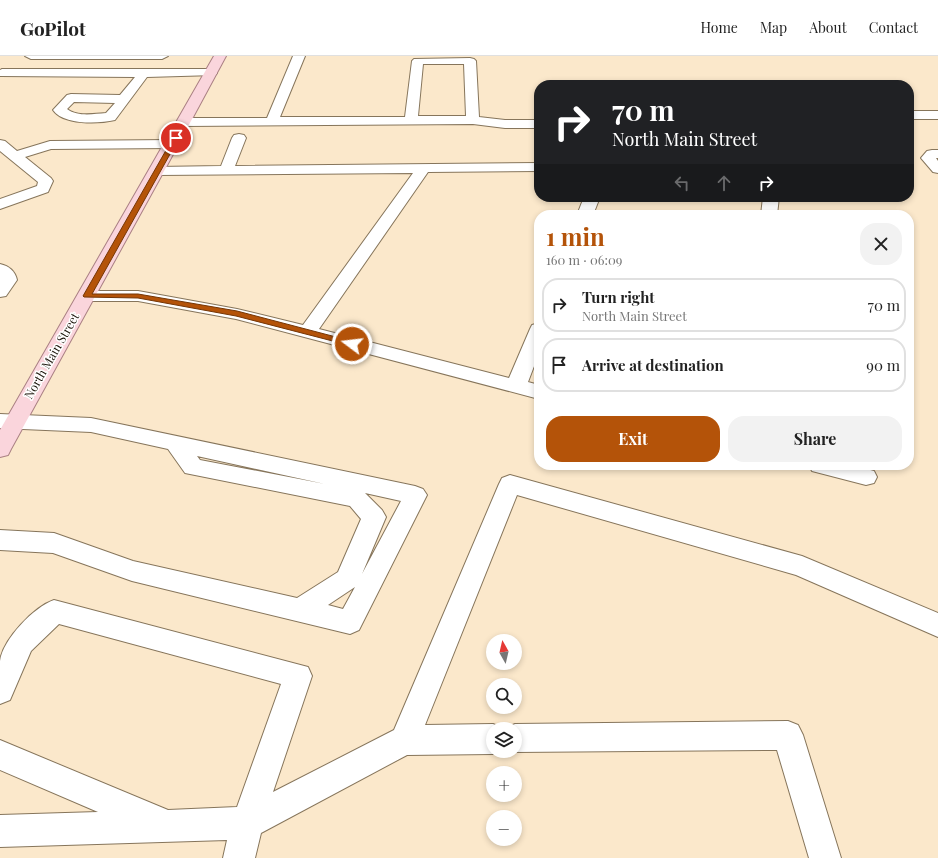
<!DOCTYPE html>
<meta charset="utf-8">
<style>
body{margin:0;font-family:"Playfair Display",serif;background:#f2f2f2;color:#222;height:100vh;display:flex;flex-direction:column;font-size:15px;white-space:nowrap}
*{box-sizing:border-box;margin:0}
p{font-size:13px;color:#767676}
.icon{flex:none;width:22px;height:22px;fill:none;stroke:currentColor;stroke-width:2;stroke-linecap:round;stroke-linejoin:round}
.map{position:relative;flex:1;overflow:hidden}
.drawer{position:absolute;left:534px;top:154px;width:380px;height:260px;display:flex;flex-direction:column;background:#fff;border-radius:16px;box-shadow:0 2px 6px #0003}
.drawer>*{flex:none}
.banner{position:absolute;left:534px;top:24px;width:380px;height:122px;border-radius:16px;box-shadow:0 2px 6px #0003;background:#202124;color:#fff;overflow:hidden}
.needle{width:26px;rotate:352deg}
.tools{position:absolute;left:486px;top:578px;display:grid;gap:8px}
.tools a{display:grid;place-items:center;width:36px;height:36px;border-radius:50%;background:#fff;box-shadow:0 2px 6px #0003;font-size:20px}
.pin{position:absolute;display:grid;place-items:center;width:34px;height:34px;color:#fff;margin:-17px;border:2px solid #fff;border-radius:50%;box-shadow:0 1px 4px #0007}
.me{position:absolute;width:44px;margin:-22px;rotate:285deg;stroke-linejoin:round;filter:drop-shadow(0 0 3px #0008)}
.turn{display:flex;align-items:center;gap:14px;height:84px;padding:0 12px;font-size:18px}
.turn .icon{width:52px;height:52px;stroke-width:2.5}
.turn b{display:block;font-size:28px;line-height:34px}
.lanes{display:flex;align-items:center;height:38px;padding:0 12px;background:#0003;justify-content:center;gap:20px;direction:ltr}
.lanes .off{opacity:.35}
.round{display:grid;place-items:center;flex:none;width:42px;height:42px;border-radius:16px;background:#f2f2f2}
.overview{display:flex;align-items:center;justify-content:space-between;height:68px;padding:0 12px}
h1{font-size:24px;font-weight:700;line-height:30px;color:#b45309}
.cta{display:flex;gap:8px;margin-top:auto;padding:8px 12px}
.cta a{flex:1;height:46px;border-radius:16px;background:#b45309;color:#fff;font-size:16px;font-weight:700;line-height:46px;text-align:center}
.cta a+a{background:#f2f2f2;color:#222}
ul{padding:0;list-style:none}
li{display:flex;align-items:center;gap:12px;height:54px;margin:0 8px 6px;padding:0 4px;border:2px solid #e0e0e0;border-radius:16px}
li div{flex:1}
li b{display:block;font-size:15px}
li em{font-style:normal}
header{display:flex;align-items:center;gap:24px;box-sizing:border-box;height:56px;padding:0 20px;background:#fff;border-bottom:1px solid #e0e0e0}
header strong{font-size:19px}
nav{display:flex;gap:22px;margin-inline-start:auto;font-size:14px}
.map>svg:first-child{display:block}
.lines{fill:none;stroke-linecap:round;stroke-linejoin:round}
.minor-casing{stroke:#86755b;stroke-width:2}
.major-casing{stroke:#aa8083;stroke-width:2}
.minor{fill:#fff;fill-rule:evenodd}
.major{fill:#fad5dc;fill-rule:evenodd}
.route{fill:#b45309;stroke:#753606}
.labels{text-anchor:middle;stroke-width:3;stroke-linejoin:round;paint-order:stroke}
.street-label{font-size:12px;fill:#1c150b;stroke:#fff}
</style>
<header>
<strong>GoPilot</strong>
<nav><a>Home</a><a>Map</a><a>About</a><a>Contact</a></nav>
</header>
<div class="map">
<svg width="938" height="802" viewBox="0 0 938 802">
<rect width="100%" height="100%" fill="#fbe8cb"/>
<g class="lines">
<g class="minor-casing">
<g id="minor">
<polygon points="25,0 168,0 162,3 31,3"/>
<path d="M 293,0 L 305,0 L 280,61 L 405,61 L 412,5 L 414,3 L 470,2 L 474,3 L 476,5 L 479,61 L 505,64 L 539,64 L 539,72 L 505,72 L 473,68 L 184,70 L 179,69 L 177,66 L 179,63 L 184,62 L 267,62 ZM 423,8 L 464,8 L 466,60 L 418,60 Z"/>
<path d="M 211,13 L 215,15 L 217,17 L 215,19 L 147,21 L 115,64 C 98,68 63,69 53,54 L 67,39 L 71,38 L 120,39 L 135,21 L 0,20 L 0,14 L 2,13 ZM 74,46 L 115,47 L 106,57 C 93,58 78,61 67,53 Z"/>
<rect x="909" y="55" width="29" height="8"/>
<polygon points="239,78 244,79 246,82 235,110 539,107 539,115 428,116 319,273 509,322 530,273 532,269 539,267 539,297 528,326 539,329 539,343 236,263 138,245 87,245 81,244 78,240 81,236 87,235 138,235 237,253 303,269 413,117 157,119 152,118 150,115 152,112 157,111 221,110 232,82 234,79"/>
<polygon points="0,84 5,85 17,95 50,85 172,84 177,85 179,88 177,91 172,92 51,93 25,101 51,122 53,125 48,136 0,153 0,143 37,130 38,126 0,95"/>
<polygon points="932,94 938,94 938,102 936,102 938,105 938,117 933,116 921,102 927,95"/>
<polygon points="584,141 600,141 593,159 577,159"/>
<polygon points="763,141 779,141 777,159 761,159"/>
<path d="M 0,208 C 9,210 15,215 17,224 L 6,240 L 0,241 Z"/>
<path d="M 0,358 L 91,362 L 415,430 L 423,433 L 427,439 L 359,574 L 350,578 L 132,525 L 53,497 L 0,494 L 0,474 L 54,477 L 133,505 L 297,542 L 338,516 L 361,463 L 350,450 L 185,417 L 168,393 L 91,376 L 0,372 ZM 197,400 L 325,428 L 200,404 ZM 365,437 L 401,445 L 362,518 L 386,461 L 382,454 ZM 355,531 L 343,553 L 328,549 Z"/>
<polygon points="809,409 852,409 874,415 877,421 874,427 866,429 812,415"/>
<path d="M 510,419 L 802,500 L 938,557 L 938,581 L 796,519 L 517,439 L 425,669 L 493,668 L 504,673 L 493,673 L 493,695 L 499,695 L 493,698 L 407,699 L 261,777 L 255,802 L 223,802 L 227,784 L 0,791 L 0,759 L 98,756 L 0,714 L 0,684 L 168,754 L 237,751 L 281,628 L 59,568 L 31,595 L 10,644 L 0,648 C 0,634 0,619 0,605 C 3,583 34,551 54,544 L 308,611 L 312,620 L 273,736 L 394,674 L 499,428 L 502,422 Z"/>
<polygon points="788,665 798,669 803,679 841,802 809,802 777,694 515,696 511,695 515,695 515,673 504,673 515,668"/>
</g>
</g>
<g class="major-casing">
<polygon id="major" points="214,0 226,0 164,115 11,393 8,399 0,401 0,374"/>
</g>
<use href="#minor" class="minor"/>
<use href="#major" class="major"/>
</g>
<polygon class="route" points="176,80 179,82 92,238 138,238 237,255 355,286 355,289 352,290 236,260 138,242 84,241 83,240 173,82"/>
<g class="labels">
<g class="street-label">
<text transform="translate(52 300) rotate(-60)" y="4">North Main Street</text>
</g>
</g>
</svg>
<div class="tools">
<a><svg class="needle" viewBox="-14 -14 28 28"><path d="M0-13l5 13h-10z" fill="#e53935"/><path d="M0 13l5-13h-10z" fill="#767676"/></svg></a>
<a><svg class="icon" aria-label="search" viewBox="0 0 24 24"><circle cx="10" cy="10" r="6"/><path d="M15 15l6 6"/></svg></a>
<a><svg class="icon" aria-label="layers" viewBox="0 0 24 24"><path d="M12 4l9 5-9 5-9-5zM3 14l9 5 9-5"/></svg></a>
<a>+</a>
<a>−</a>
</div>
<div class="pin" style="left:176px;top:82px;background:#d93025"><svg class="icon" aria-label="arrive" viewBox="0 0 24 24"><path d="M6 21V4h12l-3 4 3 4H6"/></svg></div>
<svg class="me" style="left:352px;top:288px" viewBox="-20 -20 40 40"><circle r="17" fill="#b45309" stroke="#fff" stroke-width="3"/><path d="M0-11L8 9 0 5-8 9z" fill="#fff"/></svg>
<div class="banner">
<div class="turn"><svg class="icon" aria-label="right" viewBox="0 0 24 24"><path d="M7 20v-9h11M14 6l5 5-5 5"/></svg><div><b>70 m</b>North Main Street</div></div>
<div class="lanes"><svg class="icon off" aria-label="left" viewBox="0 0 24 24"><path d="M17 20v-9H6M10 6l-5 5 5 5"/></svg><svg class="icon off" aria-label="ahead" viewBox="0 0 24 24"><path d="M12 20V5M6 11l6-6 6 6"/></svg><svg class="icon" aria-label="right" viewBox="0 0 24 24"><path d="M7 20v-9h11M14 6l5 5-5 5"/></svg></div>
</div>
<section class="drawer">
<div class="overview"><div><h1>1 min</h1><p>160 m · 06:09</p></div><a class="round"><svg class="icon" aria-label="close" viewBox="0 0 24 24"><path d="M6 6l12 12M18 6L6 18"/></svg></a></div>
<ul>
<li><svg class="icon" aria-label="right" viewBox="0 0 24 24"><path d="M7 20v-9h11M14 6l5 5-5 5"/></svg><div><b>Turn right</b><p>North Main Street</p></div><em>70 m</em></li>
<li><svg class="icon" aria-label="arrive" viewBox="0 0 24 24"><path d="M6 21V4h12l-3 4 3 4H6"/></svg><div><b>Arrive at destination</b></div><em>90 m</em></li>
</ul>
<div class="cta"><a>Exit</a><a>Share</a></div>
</section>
</div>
